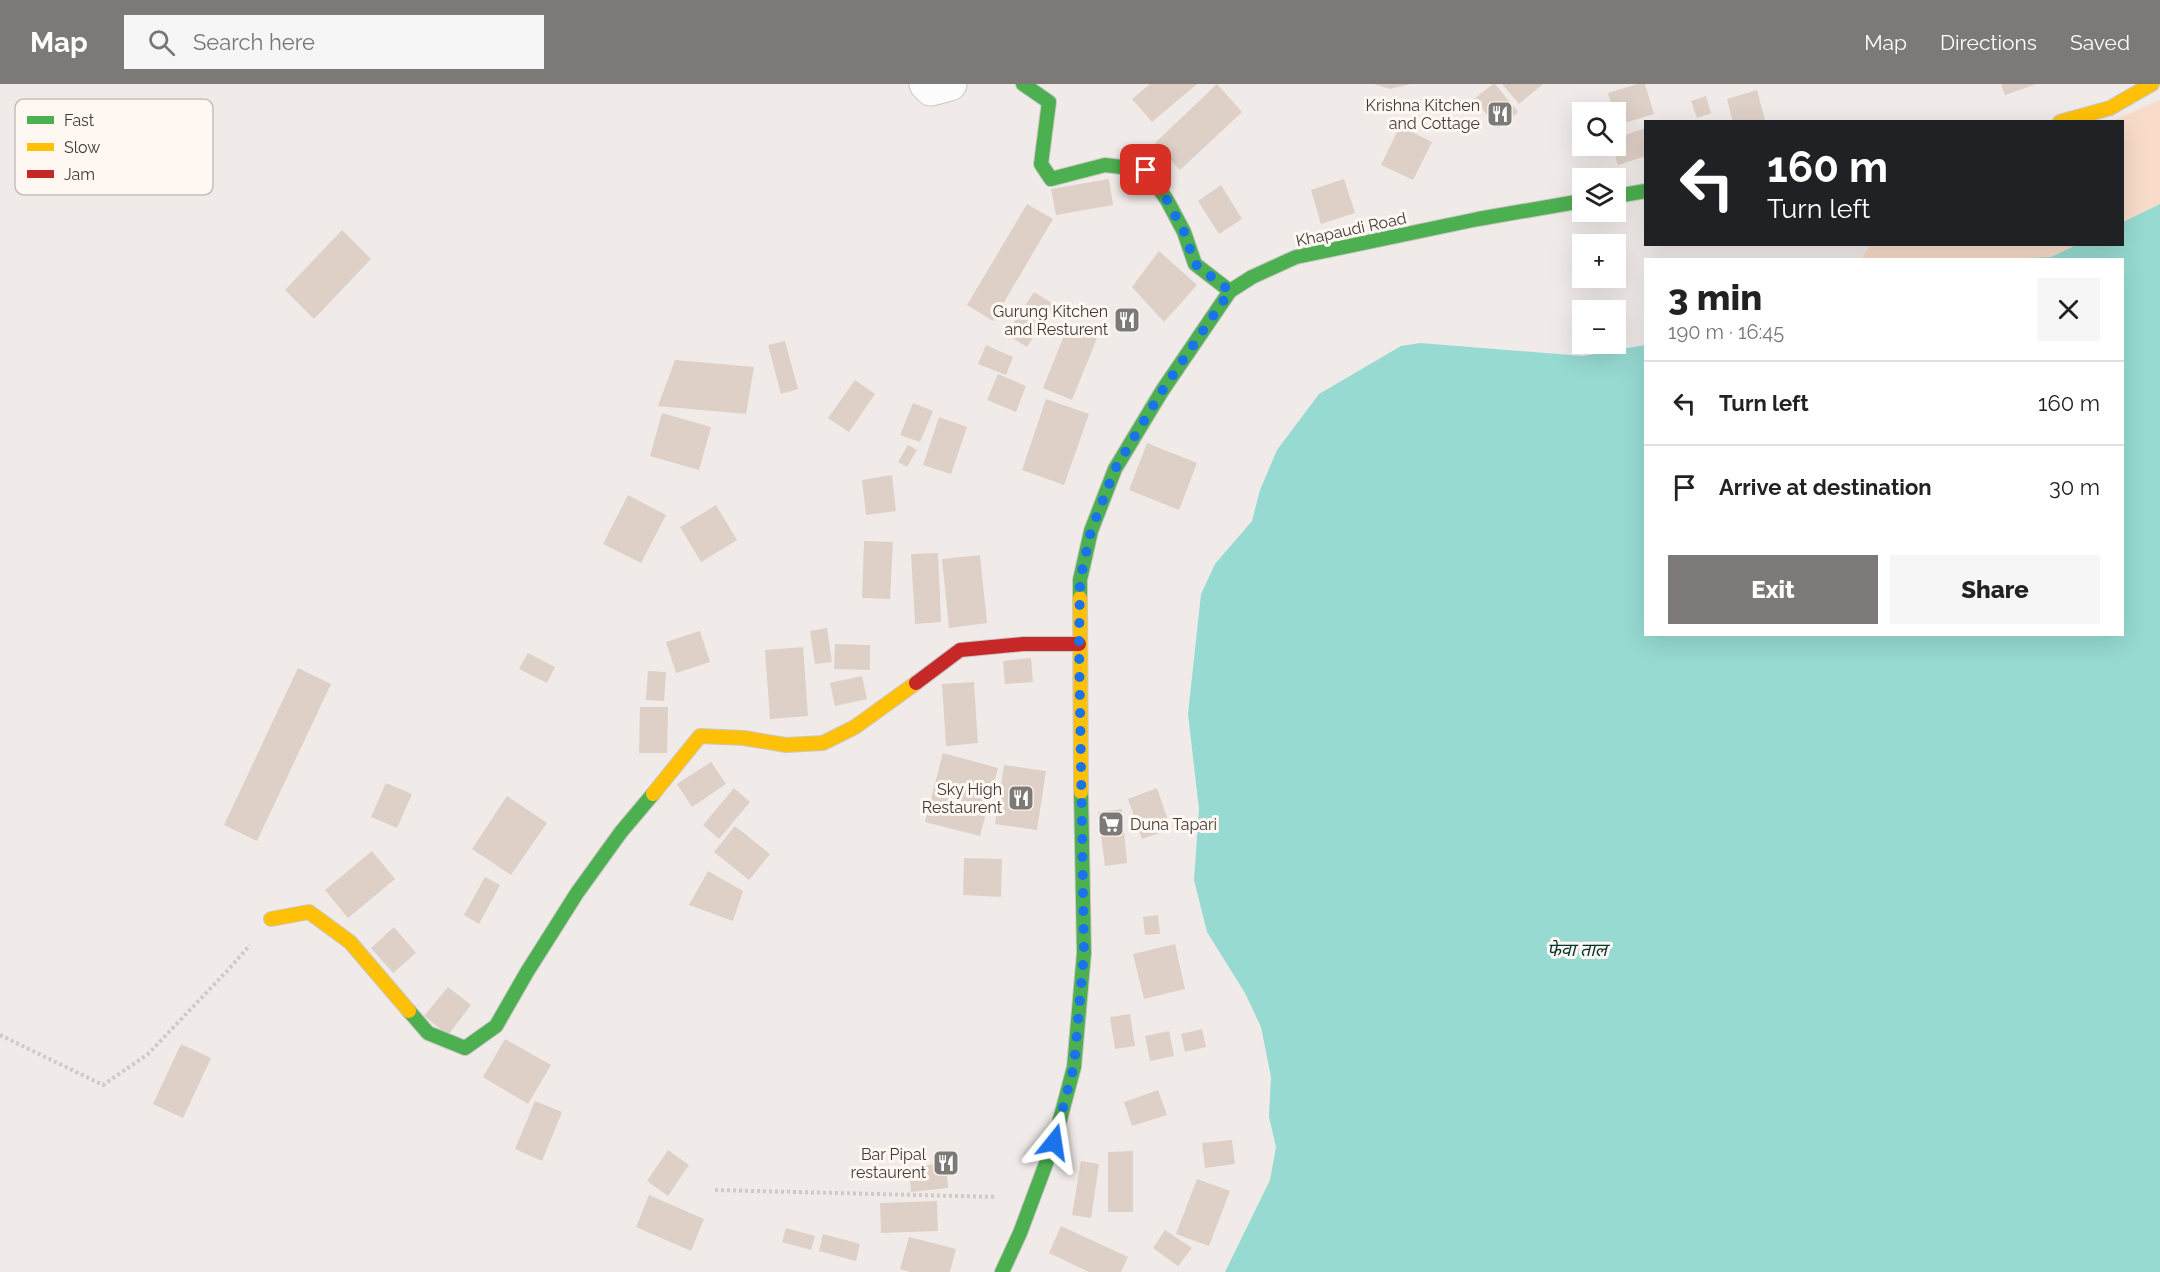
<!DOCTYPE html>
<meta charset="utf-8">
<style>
body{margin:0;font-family:Raleway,"Noto Sans Devanagari",sans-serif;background:#f6f6f6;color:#222;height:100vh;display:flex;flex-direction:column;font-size:22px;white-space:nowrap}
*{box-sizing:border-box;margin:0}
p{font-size:20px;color:#767676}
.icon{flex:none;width:33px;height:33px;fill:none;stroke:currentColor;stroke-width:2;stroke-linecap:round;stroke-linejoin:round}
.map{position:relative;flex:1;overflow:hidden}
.side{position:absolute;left:1644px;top:174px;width:480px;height:378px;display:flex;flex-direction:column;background:#fff;border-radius:0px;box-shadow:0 6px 24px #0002}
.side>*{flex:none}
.top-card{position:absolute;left:1644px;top:36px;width:480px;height:126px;border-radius:0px;box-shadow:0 6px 24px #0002;background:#202124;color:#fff;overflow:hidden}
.fabs{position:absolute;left:1572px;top:18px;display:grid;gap:12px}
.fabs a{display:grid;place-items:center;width:54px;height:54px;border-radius:0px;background:#fff;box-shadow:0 6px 24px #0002;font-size:30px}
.pin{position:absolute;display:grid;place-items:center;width:51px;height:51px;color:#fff;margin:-26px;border-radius:12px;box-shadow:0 3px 9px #0006}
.me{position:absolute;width:66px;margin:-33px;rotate:15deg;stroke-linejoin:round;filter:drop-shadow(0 0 4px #0008)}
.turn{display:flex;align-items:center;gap:21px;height:126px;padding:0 24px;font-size:27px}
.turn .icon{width:78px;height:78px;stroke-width:2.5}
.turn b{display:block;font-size:42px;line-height:51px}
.round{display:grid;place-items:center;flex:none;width:63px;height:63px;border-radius:0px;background:#f6f6f6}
.overview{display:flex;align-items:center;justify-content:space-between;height:102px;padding:0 24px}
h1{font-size:36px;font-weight:800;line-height:45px}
.cta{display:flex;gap:12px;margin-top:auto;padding:12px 24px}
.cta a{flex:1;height:69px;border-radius:0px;background:#7d7976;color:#fff;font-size:24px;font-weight:800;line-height:69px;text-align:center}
.cta a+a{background:#f6f6f6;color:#222}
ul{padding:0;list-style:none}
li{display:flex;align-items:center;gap:18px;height:84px;padding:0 24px;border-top:2px solid #e0e0e0}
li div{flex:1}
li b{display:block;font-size:22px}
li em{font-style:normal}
header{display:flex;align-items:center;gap:36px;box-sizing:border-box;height:84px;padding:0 30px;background:#7d7976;color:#fff}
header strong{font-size:28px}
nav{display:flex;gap:33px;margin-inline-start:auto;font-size:21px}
.search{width:420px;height:54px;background:#f6f6f6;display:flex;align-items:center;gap:15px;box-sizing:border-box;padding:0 21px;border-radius:0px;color:#767676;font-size:22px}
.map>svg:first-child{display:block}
.green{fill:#f8dbc9}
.water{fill:#96dad1}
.building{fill:#ded0c6}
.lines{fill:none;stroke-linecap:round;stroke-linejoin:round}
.street-casing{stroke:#cbc7c5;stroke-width:35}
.fast-casing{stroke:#cbc7c5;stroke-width:16}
.slow-casing{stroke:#cbc7c5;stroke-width:16}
.jam-casing{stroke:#cbc7c5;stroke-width:16}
.path{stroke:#cdcbc9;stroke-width:4;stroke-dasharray:3 3;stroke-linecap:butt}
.street{stroke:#fdfcfc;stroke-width:33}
.fast{stroke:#4caf50;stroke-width:14}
.slow{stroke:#ffc107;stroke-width:14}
.jam{stroke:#c62828;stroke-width:14}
.route{stroke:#1a73e8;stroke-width:10;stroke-dasharray:0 18}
.labels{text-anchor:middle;stroke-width:6;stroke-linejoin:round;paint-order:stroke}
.poi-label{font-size:16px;fill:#3f3b39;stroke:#fff7f2;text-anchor:end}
.street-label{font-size:16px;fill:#3f3b39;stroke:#fff7f2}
.water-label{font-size:18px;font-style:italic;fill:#00322e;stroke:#fff7f2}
.key{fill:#fff7f2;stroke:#c5bfba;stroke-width:1.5}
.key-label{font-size:16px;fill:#3f3b39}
</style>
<header>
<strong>Map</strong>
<div class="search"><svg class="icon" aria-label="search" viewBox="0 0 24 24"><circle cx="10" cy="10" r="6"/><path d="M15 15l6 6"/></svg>Search here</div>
<nav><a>Map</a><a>Directions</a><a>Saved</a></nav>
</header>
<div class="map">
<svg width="2160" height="1188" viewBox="0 0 2160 1188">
<rect width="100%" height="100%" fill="#f0ebe8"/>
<g class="green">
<polygon points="2160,16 2160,120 2123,138 2122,38 2110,38"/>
<polygon points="1870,161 2076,161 2051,173 2000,176 1861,176"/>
</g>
<polygon class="water" points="2160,120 2160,1188 1225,1188 1270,1096 1276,1063 1269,1033 1271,993 1261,943 1245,909 1207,848 1194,796 1199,725 1188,630 1201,510 1215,480 1252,437 1260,406 1277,366 1319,310 1401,262 1420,259 1583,272 1645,261 1646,550 2122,550 2122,176 2000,175 2051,173 2076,161 2122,160 2123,138"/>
<g class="building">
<polygon points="1150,0 1197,0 1152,38 1132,15"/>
<polygon points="1217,0 1242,28 1180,86 1155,59"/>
<polygon points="1374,0 1411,0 1390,5"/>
<polygon points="1493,0 1495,0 1518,28 1498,44 1474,15"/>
<polygon points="1502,0 1543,0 1519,20"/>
<polygon points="1637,0 1645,0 1654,30 1618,41 1608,9"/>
<polygon points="2001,0 2036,0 2005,11"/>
<polygon points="1757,6 1765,36 1733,38 1727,15"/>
<polygon points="1706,12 1711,29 1697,34 1691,17"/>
<polygon points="1400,42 1432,58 1413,96 1381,81"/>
<polygon points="1646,44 1646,72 1618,81 1612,62 1616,62 1616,54"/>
<polygon points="1109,95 1113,121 1056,131 1051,105"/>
<polygon points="1344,95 1355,129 1321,140 1311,106"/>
<polygon points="1221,101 1242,135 1219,150 1198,117"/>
<polygon points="1027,120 1053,135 993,237 967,221"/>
<polygon points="342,146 371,175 314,235 285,206"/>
<polygon points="1159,167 1197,201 1164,238 1132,203"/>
<polygon points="1034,208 1055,221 1027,263 1006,250"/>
<polygon points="1068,242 1097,254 1072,316 1043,304"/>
<polygon points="785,257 798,305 781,310 768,261"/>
<polygon points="986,261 1013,273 1006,291 978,280"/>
<polygon points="675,276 754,283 746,330 658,322"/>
<polygon points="998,290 1026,302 1016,328 987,316"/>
<polygon points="855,296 875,310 849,348 828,334"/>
<polygon points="1046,315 1089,330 1064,401 1022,386"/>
<polygon points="913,319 933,327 920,358 900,351"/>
<polygon points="662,329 711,343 699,386 650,372"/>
<polygon points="939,333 967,343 951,390 923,381"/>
<polygon points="1147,359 1197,379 1179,426 1129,406"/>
<polygon points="908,361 917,366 907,383 898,378"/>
<polygon points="892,391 896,427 866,431 862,396"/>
<polygon points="628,411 666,431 641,479 603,460"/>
<polygon points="716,421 737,456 701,478 680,443"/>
<polygon points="864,457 893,458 890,515 862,514"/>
<polygon points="938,469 941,538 915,540 911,470"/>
<polygon points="980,471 987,539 949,544 942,475"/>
<polygon points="827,544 832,578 815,580 810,547"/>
<polygon points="700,547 710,578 676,589 666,558"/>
<polygon points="835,560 870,561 870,586 834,585"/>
<polygon points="803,563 808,632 770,635 765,566"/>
<polygon points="528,569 555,583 547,599 519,585"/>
<polygon points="1031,574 1033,598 1005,600 1003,577"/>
<polygon points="298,584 331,600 257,757 224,741"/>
<polygon points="648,587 666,588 664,617 646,616"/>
<polygon points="862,592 867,615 835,622 830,599"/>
<polygon points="974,598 978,659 946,662 942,600"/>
<polygon points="640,623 668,623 667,669 639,669"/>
<polygon points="943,669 998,684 980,752 925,738"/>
<polygon points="711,678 726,700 692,723 677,700"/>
<polygon points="1004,681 1046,687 1037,746 995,740"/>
<polygon points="386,699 412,710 397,744 371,733"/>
<polygon points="734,704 750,718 719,755 703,741"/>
<polygon points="1157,704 1171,745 1142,755 1128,715"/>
<polygon points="507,712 547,739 511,791 472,765"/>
<polygon points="1122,725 1127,779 1105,782 1098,728"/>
<polygon points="735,742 770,770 749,796 714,768"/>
<polygon points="372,767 395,795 348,834 325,806"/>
<polygon points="964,774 1002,775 1001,813 963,811"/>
<polygon points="708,787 743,807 733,837 689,821"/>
<polygon points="485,793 500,801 479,840 464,831"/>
<polygon points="1158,831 1160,850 1145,851 1143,833"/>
<polygon points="394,843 416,869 393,889 371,864"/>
<polygon points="1175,860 1185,905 1144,915 1133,870"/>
<polygon points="448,903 471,921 448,951 424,932"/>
<polygon points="1130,930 1135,962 1115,965 1110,933"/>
<polygon points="1202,945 1206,963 1185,968 1181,950"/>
<polygon points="1169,947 1174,972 1150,977 1145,952"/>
<polygon points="505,955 551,981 528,1020 483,993"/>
<polygon points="181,960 211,974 183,1034 153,1020"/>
<polygon points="1158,1006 1167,1031 1132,1042 1124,1018"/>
<polygon points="535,1017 562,1028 542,1077 515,1065"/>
<polygon points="1232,1056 1235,1080 1205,1084 1202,1059"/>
<polygon points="668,1066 689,1081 668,1112 647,1097"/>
<polygon points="1133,1067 1133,1128 1108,1128 1108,1068"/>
<polygon points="1081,1077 1099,1080 1091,1134 1072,1131"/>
<polygon points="946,1079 948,1104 911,1108 909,1083"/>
<polygon points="1197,1095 1230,1107 1209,1162 1176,1150"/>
<polygon points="649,1111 704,1135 691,1167 636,1143"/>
<polygon points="937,1117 938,1147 881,1149 880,1119"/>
<polygon points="1061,1142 1128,1173 1121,1188 1089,1188 1049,1169"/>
<polygon points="786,1144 815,1152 811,1166 782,1158"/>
<polygon points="1165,1146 1192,1164 1178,1182 1153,1164"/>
<polygon points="823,1150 860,1160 856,1177 819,1167"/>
<polygon points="909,1153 956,1165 950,1188 910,1188 900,1185"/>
</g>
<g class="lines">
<g class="street-casing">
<polyline id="street" points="926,0 931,5 950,0"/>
</g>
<g class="fast-casing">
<g id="fast">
<polyline points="1023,0 1049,18 1041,80 1051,95 1105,81 1146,86 1167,116 1184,148 1195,180 1230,207"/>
<polyline points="1616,112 1646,107"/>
<polyline points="1080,514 1080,496 1091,447 1115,385 1162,307 1230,207 1252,193 1296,173 1478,135 1582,117"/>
<polyline points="409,927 428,949 465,964 496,942 527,888 577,809 621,748 653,710"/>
<polyline points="1002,1188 1020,1149 1054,1058 1074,983 1084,869 1081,708"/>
</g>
</g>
<g class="slow-casing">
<g id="slow">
<polyline points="2060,38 2110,24 2152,0"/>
<polyline points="1080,514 1081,708"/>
<polyline points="653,710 700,652 744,654 786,661 823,659 855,643 916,599"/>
<polyline points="271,835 309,828 350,858 409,927"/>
</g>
</g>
<g class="jam-casing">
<polyline id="jam" points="916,599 960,566 1023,560 1079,560"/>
</g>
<g class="path">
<polyline points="0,951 103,1001 148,970 229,885 250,861"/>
<polyline points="715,1106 997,1113"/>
</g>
<use href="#street" class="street"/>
<use href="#fast" class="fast"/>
<use href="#slow" class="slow"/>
<use href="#jam" class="jam"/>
</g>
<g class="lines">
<polyline class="route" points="1054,1058 1074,982 1084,869 1079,560 1080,496 1091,447 1115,385 1162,307 1230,207 1195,180 1184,148 1167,116 1146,86"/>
</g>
<defs>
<g id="restaurant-square" transform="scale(1.35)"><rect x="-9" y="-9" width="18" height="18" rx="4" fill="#7d7976" stroke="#fff7f2"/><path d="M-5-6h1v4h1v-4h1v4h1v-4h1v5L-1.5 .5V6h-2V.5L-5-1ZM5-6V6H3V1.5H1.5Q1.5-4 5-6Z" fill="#fff"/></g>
<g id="supermarket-square" transform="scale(1.35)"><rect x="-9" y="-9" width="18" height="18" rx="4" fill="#7d7976" stroke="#fff7f2"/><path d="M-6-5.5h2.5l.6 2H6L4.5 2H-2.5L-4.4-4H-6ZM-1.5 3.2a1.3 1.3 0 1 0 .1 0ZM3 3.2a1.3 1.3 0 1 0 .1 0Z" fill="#fff"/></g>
</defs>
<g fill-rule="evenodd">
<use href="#restaurant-square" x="1500" y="30"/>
<use href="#restaurant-square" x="1127" y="236"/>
<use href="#restaurant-square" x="1021" y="714"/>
<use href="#supermarket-square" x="1111" y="740"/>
<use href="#restaurant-square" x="946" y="1079"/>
</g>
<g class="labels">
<g class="poi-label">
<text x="1480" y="27">Krishna Kitchen<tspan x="1480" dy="18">and Cottage</tspan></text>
<text x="1108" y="233">Gurung Kitchen<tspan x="1108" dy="18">and Resturent</tspan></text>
<text x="1002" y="711">Sky High<tspan x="1002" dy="18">Restaurent</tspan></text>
<text x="1130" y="746" text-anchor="start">Duna Tapari</text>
<text x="926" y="1076">Bar Pipal<tspan x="926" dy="18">restaurent</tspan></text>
</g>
<g class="street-label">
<text transform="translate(1351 145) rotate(-12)" y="6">Khapaudi Road</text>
</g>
<g class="water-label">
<text x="1577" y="872">फेवा ताल</text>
</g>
</g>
<rect x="15" y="15" width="198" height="96" rx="9" class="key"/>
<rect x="27" y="32" width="27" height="8" fill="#4caf50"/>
<rect x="27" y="59" width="27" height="8" fill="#ffc107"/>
<rect x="27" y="86" width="27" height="8" fill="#c62828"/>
<g class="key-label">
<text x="64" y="42">Fast</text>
<text x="64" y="69">Slow</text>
<text x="64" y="96">Jam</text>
</g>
</svg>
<div class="fabs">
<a><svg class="icon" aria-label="search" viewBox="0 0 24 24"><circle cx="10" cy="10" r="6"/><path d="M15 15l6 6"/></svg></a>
<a><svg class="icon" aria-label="layers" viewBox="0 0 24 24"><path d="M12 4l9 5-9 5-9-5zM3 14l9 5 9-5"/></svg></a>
<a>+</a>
<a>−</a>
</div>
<div class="pin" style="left:1146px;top:86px;background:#d93025"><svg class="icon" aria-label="arrive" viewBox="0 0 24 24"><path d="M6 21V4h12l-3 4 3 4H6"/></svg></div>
<svg class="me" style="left:1054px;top:1058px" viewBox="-20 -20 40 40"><path d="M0-17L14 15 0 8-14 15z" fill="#1a73e8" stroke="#fff" stroke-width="4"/></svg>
<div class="top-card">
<div class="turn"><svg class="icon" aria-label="left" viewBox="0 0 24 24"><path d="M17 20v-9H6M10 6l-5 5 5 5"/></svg><div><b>160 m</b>Turn left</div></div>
</div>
<section class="side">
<div class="overview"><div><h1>3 min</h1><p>190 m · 16:45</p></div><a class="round"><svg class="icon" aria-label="close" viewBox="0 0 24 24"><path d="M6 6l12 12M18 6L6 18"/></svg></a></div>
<ul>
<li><svg class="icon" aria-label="left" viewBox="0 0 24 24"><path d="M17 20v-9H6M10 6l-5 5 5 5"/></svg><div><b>Turn left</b></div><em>160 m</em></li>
<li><svg class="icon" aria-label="arrive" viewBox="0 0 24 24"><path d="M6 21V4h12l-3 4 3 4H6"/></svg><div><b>Arrive at destination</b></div><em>30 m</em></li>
</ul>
<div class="cta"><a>Exit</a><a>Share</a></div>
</section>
</div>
